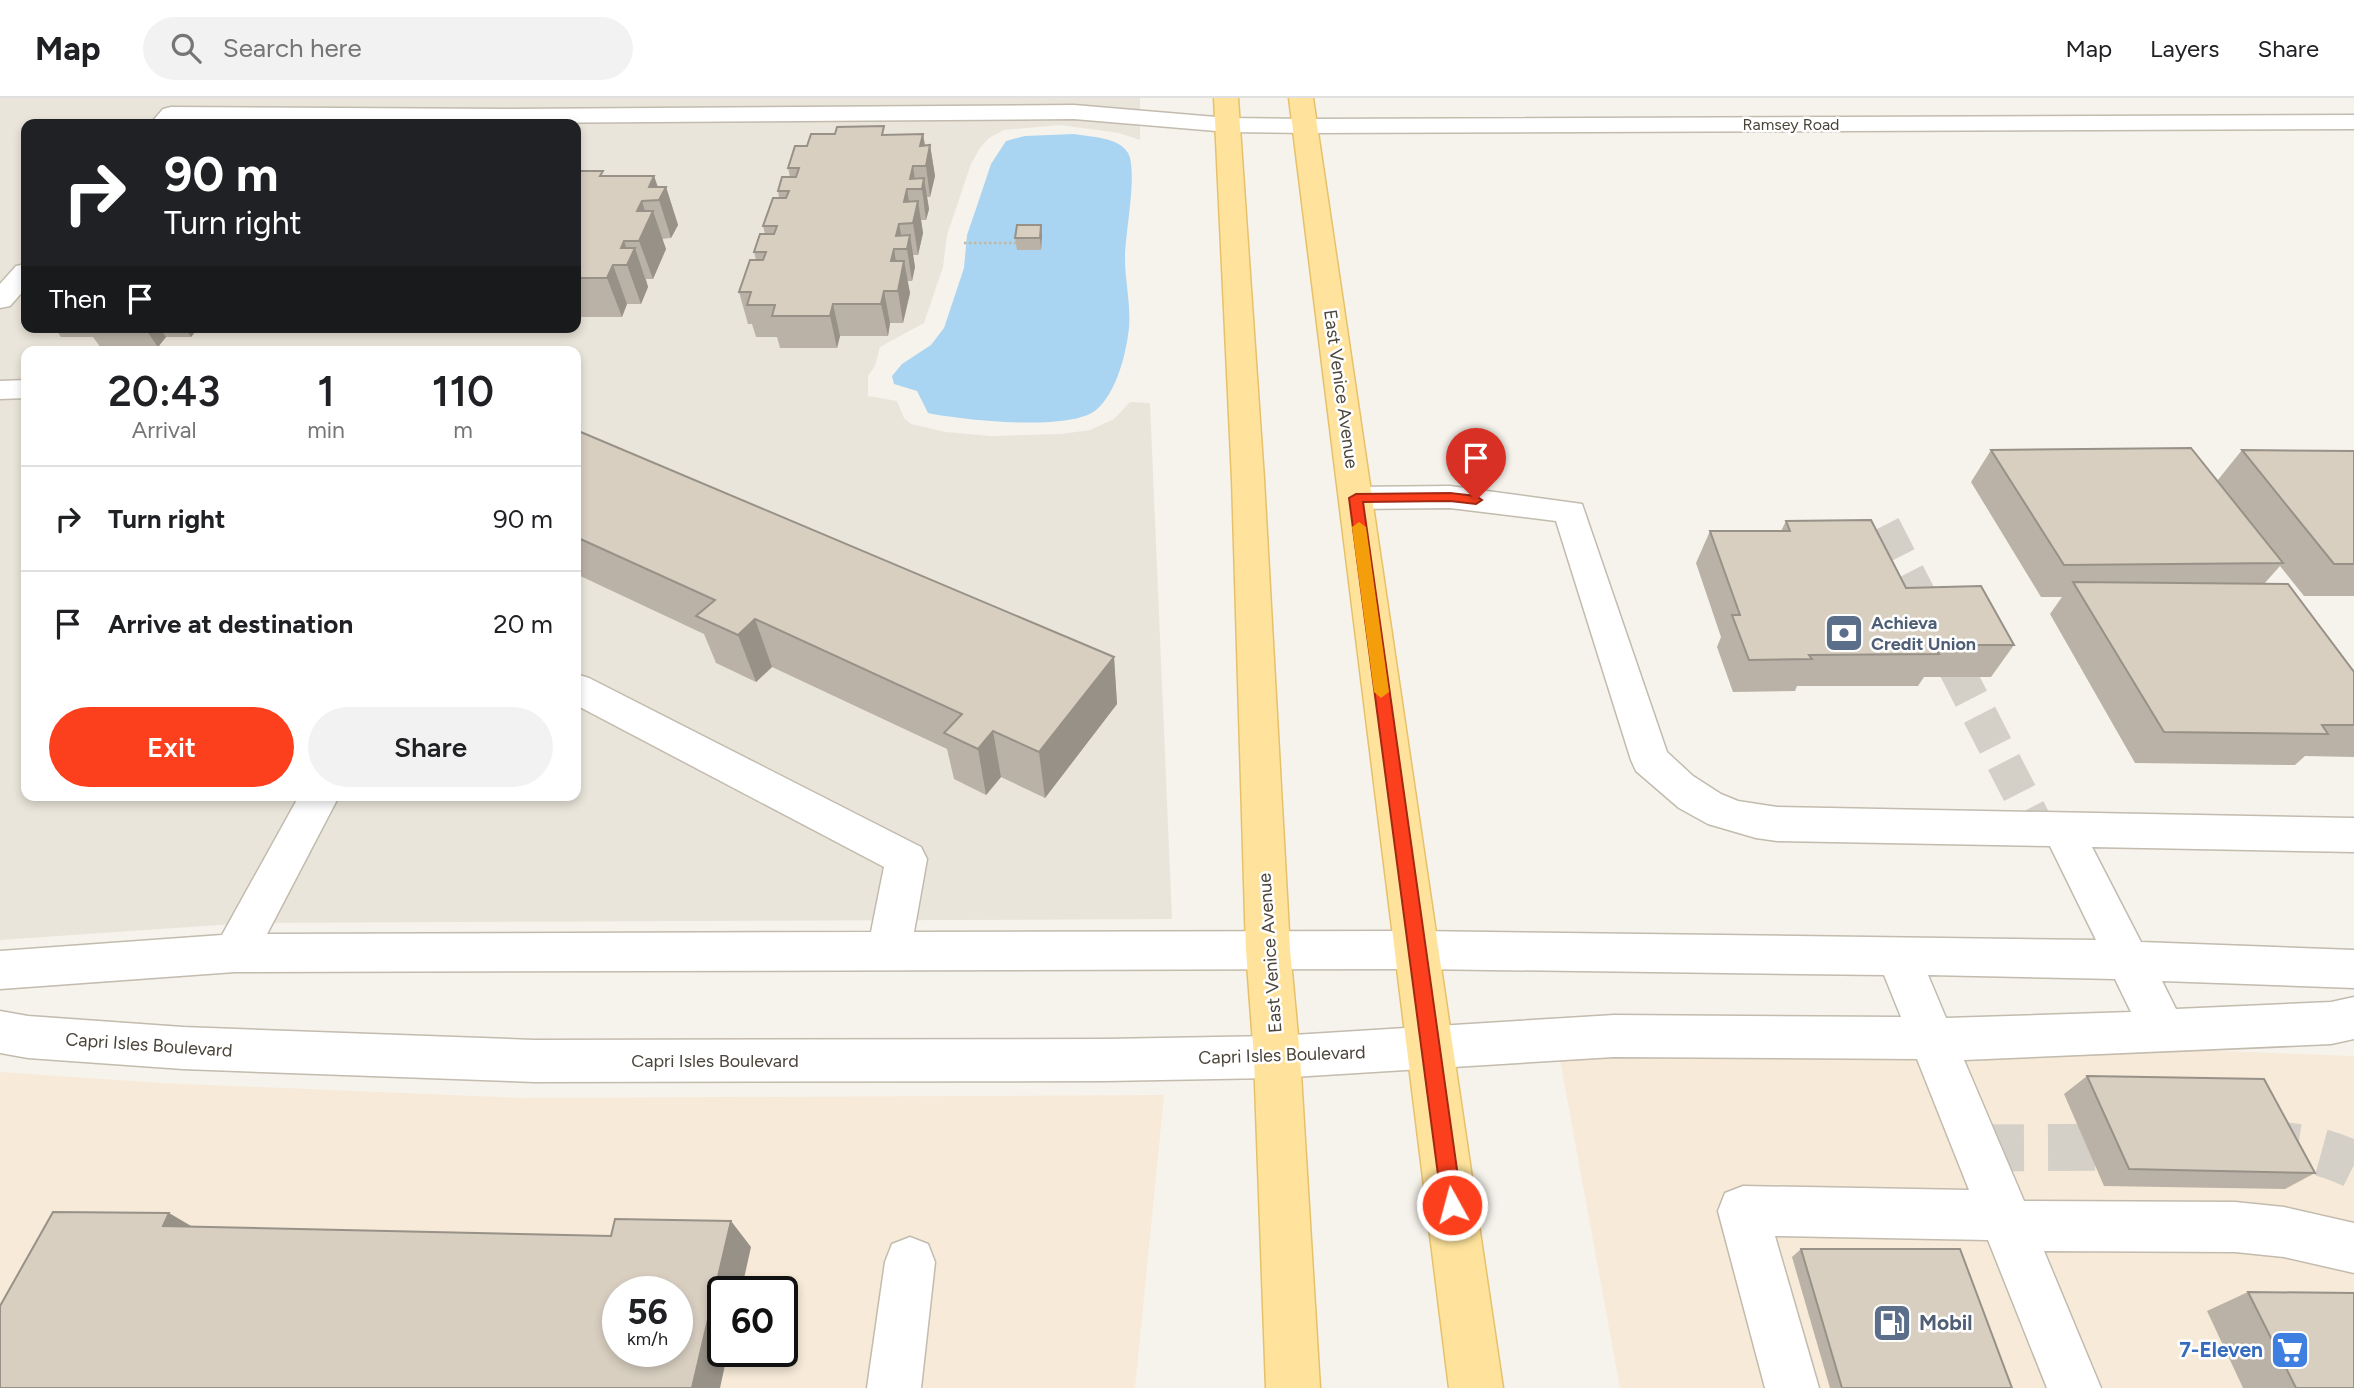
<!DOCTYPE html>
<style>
body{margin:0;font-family:Figtree,sans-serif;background:#f2f2f2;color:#202124;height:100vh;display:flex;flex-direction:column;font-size:26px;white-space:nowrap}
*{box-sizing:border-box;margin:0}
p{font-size:23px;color:#757577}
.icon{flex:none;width:38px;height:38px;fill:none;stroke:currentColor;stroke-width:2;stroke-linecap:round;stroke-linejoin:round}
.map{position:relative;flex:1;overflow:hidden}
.sheet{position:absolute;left:21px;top:248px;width:560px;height:455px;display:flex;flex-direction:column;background:#fff;border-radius:14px;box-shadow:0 4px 10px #0003}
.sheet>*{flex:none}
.top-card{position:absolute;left:21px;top:21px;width:560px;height:214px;border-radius:14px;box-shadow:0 4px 10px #0003;background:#202124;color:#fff;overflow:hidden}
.speed{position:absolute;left:602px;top:1178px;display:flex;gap:14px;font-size:35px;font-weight:700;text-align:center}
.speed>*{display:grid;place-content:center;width:91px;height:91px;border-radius:50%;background:#fff;box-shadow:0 4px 10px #0003;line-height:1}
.speed small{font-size:18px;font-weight:400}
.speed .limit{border:4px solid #111;border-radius:10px;background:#fff;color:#111}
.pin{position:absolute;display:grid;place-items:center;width:60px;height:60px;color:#fff;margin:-72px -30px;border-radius:50% 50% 50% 0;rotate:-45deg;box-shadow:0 0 7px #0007}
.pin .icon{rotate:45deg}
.me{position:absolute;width:77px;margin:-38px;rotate:353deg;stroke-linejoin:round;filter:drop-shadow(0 0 5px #0008)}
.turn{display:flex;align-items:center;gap:24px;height:147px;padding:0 28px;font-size:32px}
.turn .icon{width:91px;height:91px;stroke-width:2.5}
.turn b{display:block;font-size:49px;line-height:60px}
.then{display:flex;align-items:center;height:66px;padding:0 28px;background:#0003;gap:14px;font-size:26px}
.eta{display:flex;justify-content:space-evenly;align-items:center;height:119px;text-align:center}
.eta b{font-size:42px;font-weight:600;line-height:49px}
.button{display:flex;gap:14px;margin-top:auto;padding:14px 28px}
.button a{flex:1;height:80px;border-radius:42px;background:#fc3f1d;color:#fff;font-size:28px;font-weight:600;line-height:80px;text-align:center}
.button a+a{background:#f2f2f2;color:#202124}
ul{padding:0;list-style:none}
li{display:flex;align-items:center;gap:21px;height:105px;padding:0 28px;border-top:2px solid #e0e0e0}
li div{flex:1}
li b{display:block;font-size:26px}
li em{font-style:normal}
header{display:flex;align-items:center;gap:42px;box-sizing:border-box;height:98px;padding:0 35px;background:#fff;border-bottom:2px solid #e0e0e0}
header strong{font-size:33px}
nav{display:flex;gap:38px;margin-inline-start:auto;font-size:24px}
.search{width:490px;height:63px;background:#f2f2f2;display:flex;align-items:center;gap:18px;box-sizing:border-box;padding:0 24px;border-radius:38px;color:#757577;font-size:26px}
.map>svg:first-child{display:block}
.residential{fill:#eae5da;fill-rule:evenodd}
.commercial{fill:#f7ead8;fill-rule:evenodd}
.water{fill:#a9d4f2}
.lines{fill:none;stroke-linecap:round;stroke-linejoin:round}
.minor-tunnel-far1{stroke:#d4d0c8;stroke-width:35;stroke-dasharray:35 18;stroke-linecap:butt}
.minor-tunnel{stroke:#d4d0c8;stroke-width:47;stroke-dasharray:47 24;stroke-linecap:butt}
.minor-casing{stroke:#c2bbae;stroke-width:3}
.major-casing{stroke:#e6c16a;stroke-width:3}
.path{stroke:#c4b79f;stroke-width:2.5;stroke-dasharray:2.5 2.5;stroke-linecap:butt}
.minor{fill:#fff;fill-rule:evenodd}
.major{fill:#ffe39c;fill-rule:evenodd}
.wall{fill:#bab2a6}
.shaded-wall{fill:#979187}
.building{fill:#d8cfc1;stroke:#979187;stroke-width:2;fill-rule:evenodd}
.route{fill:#fc3f1d;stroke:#a42913;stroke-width:2}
.slow{fill:#f59e0b}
.labels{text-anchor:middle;stroke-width:5;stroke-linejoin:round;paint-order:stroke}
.far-street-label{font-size:16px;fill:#4b4439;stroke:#fff}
.street-label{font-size:18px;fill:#4b4439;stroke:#fff}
.service-label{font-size:18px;font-weight:bold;fill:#4e5e75;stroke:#fff;text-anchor:start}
.near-service-label{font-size:21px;font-weight:bold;fill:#4e5e75;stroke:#fff;text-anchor:start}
.near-shop-label{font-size:21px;font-weight:bold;fill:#366cbe;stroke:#fff;text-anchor:end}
</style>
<header>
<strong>Map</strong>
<div class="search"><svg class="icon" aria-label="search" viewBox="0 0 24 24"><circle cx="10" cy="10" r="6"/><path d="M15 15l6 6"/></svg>Search here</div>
<nav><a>Map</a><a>Layers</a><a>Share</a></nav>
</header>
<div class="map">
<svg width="2354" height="1290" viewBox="0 0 2354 1290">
<rect width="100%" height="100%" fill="#f6f3ec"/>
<path class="residential" d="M 0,0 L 1140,0 L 1140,42 L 1119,35 L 1060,27 L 1004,32 L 989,40 L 980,50 L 971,66 L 947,137 L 943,169 L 924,225 L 880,249 L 875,268 L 868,278 L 868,298 L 897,303 L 904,320 L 911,326 L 946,334 L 991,338 L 1061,336 L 1090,332 L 1114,321 L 1130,304 L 1150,305 L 1172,821 L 248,825 L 0,842 ZM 26,26 L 576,26 L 576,229 L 26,229 ZM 26,254 L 576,254 L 576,698 L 26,698 Z"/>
<g class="commercial">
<polygon points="1554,929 2354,958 2354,1290 1620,1290"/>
<path d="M 0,974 L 161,985 L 522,1000 L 1164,997 L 1135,1290 L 0,1290 ZM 618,1194 L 677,1194 L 677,1253 L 618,1253 ZM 723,1194 L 782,1194 L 782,1253 L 723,1253 Z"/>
</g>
<path class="water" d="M 1074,36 C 1090,39 1119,39 1128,55 C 1138,73 1125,136 1125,160 C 1125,183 1131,207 1129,230 C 1126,256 1117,294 1096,312 C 1069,334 962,322 928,315 L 917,293 L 894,286 L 892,278 L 902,266 L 931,247 L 944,230 L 964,170 L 967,137 L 978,105 L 991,66 L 1006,43 L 1025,38 Z"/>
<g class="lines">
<polyline class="minor-tunnel-far1" points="1883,428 2038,731"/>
<g class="minor-tunnel">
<path d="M 2251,1046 C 2287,1046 2322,1051 2354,1067"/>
<polyline points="1977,1050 2141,1049"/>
</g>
<g class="minor-casing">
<g id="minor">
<polygon points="1074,7 1228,20 1305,21 2354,17 2354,31 1305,35 1228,34 1074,21 510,25 177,23 175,26 150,26 163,11 171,9 510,11"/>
<polygon points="26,166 26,190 10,208 0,210 0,186 16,168"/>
<polygon points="26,282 26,300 0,301 0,283"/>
<path d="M 1450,388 L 1582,406 L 1667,654 L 1693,678 L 1721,696 L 1738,703 L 1777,709 L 2354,720 L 2354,754 L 2092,749 L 2141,844 L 2354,852 L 2354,890 L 2162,883 L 2176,911 L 2331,904 L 2354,899 L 2354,941 L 2331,946 L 1964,962 L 2024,1103 L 2235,1104 L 2284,1109 L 2354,1125 L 2354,1175 L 2284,1159 L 2235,1154 L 2044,1153 L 2101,1290 L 2047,1290 L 1988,1142 L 1775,1138 L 1819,1290 L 1765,1290 L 1718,1113 L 1725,1095 L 1743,1088 L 1969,1092 L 1917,961 L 1614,959 L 1277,980 L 1106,983 L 534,984 L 183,971 L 28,960 L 0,955 L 0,913 L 28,918 L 183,929 L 534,942 L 1106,941 L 1277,938 L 1614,917 L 1901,919 L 1884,877 L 1417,871 L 235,874 L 0,891 L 0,853 L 222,837 L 299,698 L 339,698 L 267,836 L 871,834 L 884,769 L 576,607 L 576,576 L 589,580 L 921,749 L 927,761 L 914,834 L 1417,833 L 2096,842 L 2050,748 L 1777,743 L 1756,740 L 1708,726 L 1679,710 L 1636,673 L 1631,662 L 1556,423 L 1450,410 L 1355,411 L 1343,408 L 1339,400 L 1343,392 L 1355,389 ZM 1928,877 L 2115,881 L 2131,914 L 1946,920 Z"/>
<polygon points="910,1139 928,1146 935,1164 921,1290 867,1290 885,1164 892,1146"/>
</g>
</g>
<g class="major-casing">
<g id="major">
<polygon points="1214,0 1238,0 1264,381 1290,852 1300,959 1320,1290 1266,1290 1254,959 1246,852 1232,381"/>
<polygon points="1289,0 1313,0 1503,1290 1449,1290"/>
</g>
</g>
<polyline class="path" points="964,145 1017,145"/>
<use href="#minor" class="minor"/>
<use href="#major" class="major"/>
</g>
<g class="wall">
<polygon points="923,36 925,47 930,47 935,78 930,99 927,99 929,111 926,122 921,122 923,135 918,157 913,157 915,169 912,183 907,183 910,195 903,225 890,225 888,238 840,238 837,250 780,250 777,239 756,239 752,226 748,226 739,194 756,162 754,154 765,136 763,128 779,100 778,93 790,79 788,70 807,48 885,37"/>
<polygon points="576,73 605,78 654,78 658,89 666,89 678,127 671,140 662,141 666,151 653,181 646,181 648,189 641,206 627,206 622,219 576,219"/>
<polygon points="1041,127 1042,138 1041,152 1017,152 1015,140"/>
<polygon points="54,229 199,229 191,239 166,239 158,249 101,250 93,239 61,239"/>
<polygon points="576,332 1114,559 1117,606 1045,700 1001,679 986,697 954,681 947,651 772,569 756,584 716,565 704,536 576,476"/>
<polygon points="1991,352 2217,383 2242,352 2354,353 2354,498 2304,498 2280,468 2264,486 2354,574 2354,659 2305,658 2295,667 2135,665 2050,516 2062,499 2041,499 1971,384"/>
<polygon points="1786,423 1906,490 2014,547 1991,579 1924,579 1918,588 1797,588 1795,593 1733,594 1717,549 1721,539 1696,465 1710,433 1781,433"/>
<polygon points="2087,978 2315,1075 2285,1091 2104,1088 2064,996"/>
<polygon points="1801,1151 2012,1290 1830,1290 1792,1159"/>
<polygon points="2248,1194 2354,1290 2243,1290 2207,1213"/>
</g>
<g class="shaded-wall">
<polygon points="923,36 927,62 930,47 935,78 930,99 926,68 920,48"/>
<polygon points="913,68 916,91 910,81"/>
<polygon points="654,78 661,99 666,89 678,127 671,140 659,102 649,89"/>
<polygon points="924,80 929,111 926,122 922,91"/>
<polygon points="907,91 912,122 904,104"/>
<polygon points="642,103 648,123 653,113 666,151 653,181 639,143 637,113"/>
<polygon points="918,103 923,135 918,157 913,125"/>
<polygon points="899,126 904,151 896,138"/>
<polygon points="1041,127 1042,138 1041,152 1040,140"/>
<polygon points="910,137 915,169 912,183 907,151"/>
<polygon points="624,143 630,160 635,150 648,189 641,206 621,150"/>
<polygon points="894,151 899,183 897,195 891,163"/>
<polygon points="904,163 910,195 903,225 898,193"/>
<polygon points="613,167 627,206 622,219 607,180"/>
<polygon points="884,193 890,225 888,238 881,206"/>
<polygon points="833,206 840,238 837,250 830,218"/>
<polygon points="144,229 159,229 166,239 158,249"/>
<polygon points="185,229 199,229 191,239"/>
<polygon points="755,521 772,569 756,584 738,537"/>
<polygon points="1114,559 1117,606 1045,700 1039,654"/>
<polygon points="993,633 1001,679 986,697 978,651"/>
<polygon points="169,1115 215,1142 163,1128"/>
<polygon points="731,1123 751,1149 741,1194 723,1194 723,1253 728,1253 720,1290 692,1290"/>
</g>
<g class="building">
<polygon points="884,28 882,37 923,36 920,48 930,47 926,68 913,68 910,81 924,80 922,91 907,91 904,104 918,103 913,125 899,126 896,138 910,137 907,151 894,151 891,163 904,163 898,193 884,193 881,206 833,206 830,218 772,218 775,207 747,207 751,194 739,194 750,162 763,162 766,154 754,154 760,136 774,136 777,128 763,128 773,100 786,100 789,93 778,93 782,79 796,79 799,70 788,70 795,48 807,48 811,36 835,36 837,29"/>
<polygon points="576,73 603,73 600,78 654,78 649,89 666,89 659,102 642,103 637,113 653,113 639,143 624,143 621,150 635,150 627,167 613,167 607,180 576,180"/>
<polygon points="1017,127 1041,127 1040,140 1015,140"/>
<polygon points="576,332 1114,559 1039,654 993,633 978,651 944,635 962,616 755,521 738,537 696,518 715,502 576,439"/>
<polygon points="2191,350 2283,465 2064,467 1991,352"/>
<polygon points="2242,352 2354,353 2354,466 2334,466"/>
<polygon points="1871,422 1906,490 1981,488 2014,547 1934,547 1939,556 1809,557 1812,561 1749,562 1732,517 1740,517 1710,433 1790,433 1786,423"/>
<polygon points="2073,484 2288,486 2354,574 2354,627 2322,627 2328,636 2164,634"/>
<polygon points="2087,978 2264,981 2315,1075 2129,1071"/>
<path d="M 53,1114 L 169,1115 L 163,1128 L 611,1138 L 615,1121 L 731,1123 L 692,1290 L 0,1290 L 0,1208 ZM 618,1194 L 677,1194 L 677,1253 L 618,1253 Z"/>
<polygon points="1801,1151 1960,1151 2012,1290 1842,1290"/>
<polygon points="2248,1194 2354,1195 2354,1290 2296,1290"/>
</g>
<polygon class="route" points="1450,395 1476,398 1482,402 1476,406 1450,403 1363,404 1462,1107 1459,1114 1452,1117 1445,1114 1442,1107 1349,400 1356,396"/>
<polygon class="slow" points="1359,424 1366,429 1389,594 1381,600 1374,594 1352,429"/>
<defs>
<g id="bank-square" transform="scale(2.0125)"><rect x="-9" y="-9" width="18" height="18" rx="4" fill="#5c6f8a" stroke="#fff"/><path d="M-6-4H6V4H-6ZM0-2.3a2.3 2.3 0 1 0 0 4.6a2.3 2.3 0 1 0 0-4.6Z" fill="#fff"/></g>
<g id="fuel-square" transform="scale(2.0125)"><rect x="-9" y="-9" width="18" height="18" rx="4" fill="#5c6f8a" stroke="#fff"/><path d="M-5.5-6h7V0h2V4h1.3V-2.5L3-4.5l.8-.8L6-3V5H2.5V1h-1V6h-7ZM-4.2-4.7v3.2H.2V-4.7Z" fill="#fff"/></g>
<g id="supermarket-square" transform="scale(2.0125)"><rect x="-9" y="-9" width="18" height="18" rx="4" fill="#3f7fe0" stroke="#fff"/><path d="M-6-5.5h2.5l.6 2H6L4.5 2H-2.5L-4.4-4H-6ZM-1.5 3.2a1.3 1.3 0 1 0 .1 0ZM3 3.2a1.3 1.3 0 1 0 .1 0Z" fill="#fff"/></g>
</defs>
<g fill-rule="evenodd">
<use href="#bank-square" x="1844" y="535"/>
<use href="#fuel-square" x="1892" y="1225"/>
<use href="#supermarket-square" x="2290" y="1252"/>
</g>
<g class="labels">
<g class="far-street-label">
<text x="1791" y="32">Ramsey Road</text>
</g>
<g class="street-label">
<text transform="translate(1341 291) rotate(82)" y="6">East Venice Avenue</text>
<text transform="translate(1270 855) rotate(-94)" y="6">East Venice Avenue</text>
<text transform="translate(149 947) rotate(4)" y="6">Capri Isles Boulevard</text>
<text transform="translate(1282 957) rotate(-2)" y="6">Capri Isles Boulevard</text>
<text x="715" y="969">Capri Isles Boulevard</text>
</g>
<g class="service-label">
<text x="1871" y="531">Achieva<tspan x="1871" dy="21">Credit Union</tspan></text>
</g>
<g class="near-service-label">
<text x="1919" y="1232">Mobil</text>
</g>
<g class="near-shop-label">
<text x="2263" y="1259">7-Eleven</text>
</g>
</g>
</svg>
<div class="speed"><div>56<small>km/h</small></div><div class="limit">60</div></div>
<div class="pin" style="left:1476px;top:402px;background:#d93025"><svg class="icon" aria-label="arrive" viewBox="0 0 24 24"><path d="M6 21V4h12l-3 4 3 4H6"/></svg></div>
<svg class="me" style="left:1452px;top:1107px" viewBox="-20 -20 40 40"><circle r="17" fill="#fc3f1d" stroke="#fff" stroke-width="3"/><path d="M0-11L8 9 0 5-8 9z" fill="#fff"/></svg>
<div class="top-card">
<div class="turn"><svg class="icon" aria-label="right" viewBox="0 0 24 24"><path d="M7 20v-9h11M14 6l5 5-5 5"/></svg><div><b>90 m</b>Turn right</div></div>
<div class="then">Then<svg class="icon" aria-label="arrive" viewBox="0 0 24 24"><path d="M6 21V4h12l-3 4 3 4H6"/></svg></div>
</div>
<section class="sheet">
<div class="eta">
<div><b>20:43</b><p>Arrival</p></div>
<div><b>1</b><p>min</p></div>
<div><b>110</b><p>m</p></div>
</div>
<ul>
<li><svg class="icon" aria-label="right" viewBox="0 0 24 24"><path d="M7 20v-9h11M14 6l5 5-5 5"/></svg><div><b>Turn right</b></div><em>90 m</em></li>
<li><svg class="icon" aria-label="arrive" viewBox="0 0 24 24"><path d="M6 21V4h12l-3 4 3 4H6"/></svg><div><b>Arrive at destination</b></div><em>20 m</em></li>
</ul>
<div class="button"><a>Exit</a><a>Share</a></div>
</section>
</div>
